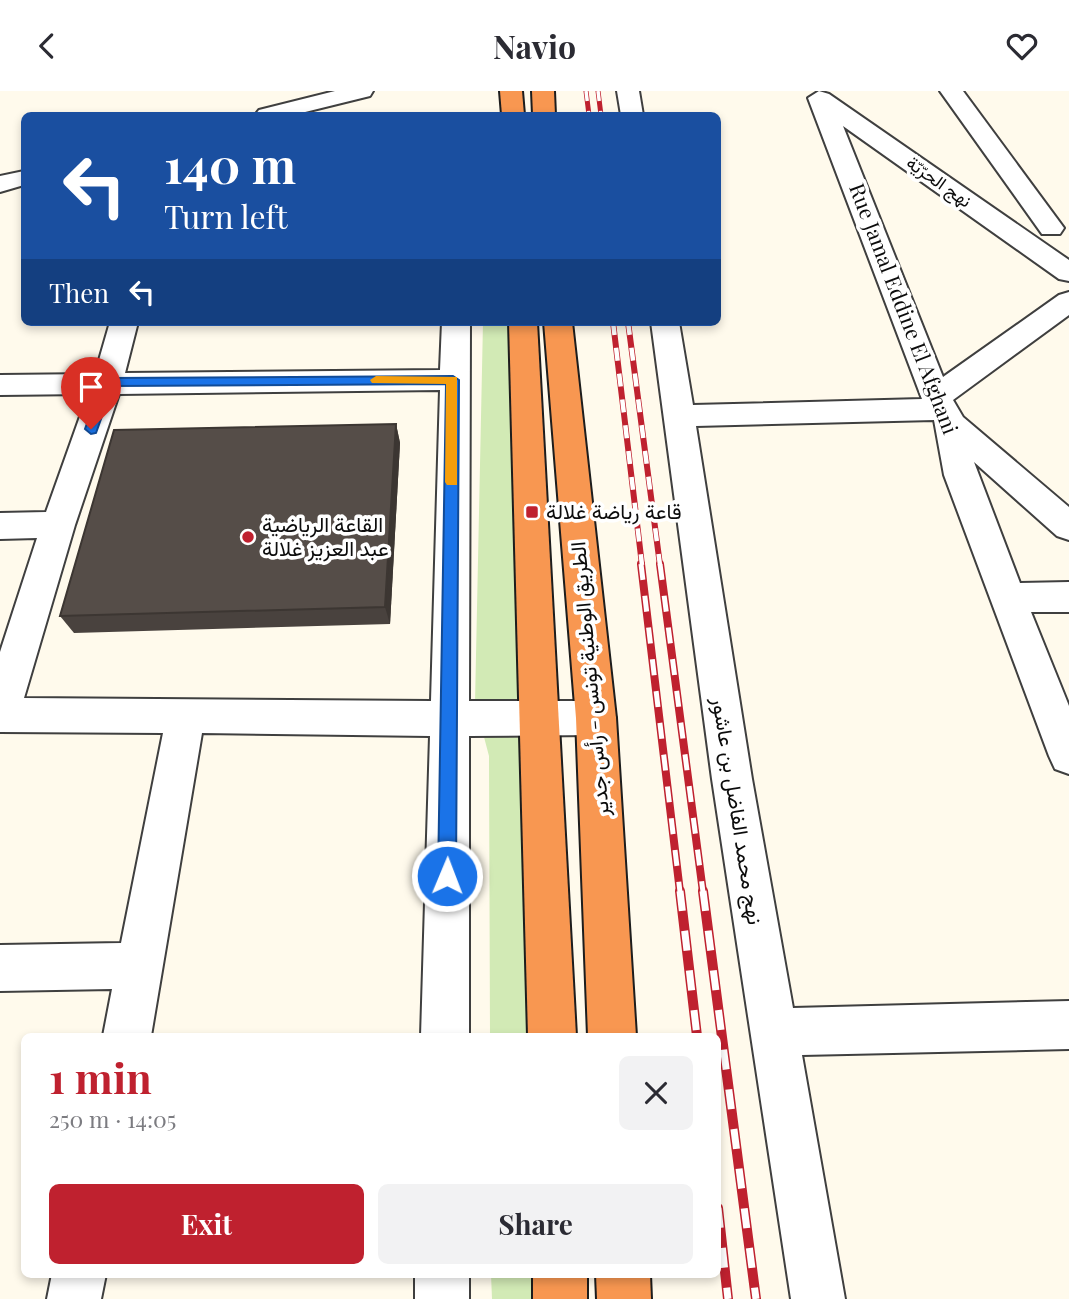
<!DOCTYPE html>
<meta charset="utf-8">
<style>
body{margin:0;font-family:"Playfair Display",Vazirmatn,serif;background:#f2f2f3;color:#2b2b33;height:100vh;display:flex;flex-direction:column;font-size:26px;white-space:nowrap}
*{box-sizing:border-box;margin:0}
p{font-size:23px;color:#7c7c81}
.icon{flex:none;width:38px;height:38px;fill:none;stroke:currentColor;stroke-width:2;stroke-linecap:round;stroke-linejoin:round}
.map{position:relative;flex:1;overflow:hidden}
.drawer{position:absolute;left:21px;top:942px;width:700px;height:245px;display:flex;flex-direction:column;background:#fff;border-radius:10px;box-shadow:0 4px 10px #0003}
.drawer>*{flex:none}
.banner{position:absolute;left:21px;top:21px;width:700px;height:214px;border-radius:10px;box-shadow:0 4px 10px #0003;background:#1a4fa0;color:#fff;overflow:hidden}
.pin{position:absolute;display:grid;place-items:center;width:60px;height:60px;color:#fff;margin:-72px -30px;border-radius:50% 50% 50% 0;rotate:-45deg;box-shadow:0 0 7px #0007}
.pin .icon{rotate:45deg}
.me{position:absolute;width:77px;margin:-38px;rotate:1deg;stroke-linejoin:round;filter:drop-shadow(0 0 5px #0008)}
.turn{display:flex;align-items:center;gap:24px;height:147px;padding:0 28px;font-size:32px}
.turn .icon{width:91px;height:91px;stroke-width:2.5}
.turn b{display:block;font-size:49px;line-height:60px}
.then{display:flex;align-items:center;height:66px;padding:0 28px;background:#0003;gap:14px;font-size:26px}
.round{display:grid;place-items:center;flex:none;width:74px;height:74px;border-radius:10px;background:#f2f2f3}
.overview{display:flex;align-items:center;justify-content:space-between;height:119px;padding:0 28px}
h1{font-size:42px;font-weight:700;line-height:52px;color:#bf212f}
.primary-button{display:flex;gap:14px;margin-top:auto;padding:14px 28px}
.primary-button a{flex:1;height:80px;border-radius:10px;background:#bf212f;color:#fff;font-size:28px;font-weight:700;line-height:80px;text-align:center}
.primary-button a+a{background:#f2f2f3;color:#2b2b33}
header{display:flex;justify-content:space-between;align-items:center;height:91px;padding:0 28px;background:#fff;font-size:32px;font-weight:700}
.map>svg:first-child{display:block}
.green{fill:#d2eab5}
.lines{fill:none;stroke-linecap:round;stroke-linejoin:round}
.minor-casing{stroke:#3f3f3f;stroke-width:4}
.highway-casing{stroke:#1d1d1d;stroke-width:4}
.minor{fill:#fff;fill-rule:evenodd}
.highway{fill:#f89751;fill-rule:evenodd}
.rail-far3-casing{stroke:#bf212f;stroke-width:5}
.rail-far2-casing{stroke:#bf212f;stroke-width:6}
.rail-far1-casing{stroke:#bf212f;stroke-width:8}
.rail-casing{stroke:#bf212f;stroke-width:10}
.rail-far3{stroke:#fff;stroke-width:3.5;stroke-dasharray:10;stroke-linecap:butt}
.rail-far2{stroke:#fff;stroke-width:4.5;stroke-dasharray:13;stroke-linecap:butt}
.rail-far1{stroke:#fff;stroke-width:5;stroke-dasharray:16;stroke-linecap:butt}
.rail{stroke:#fff;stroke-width:7;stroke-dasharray:20;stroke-linecap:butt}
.wall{fill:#49423e}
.shaded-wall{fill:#3c3632}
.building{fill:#554d48;stroke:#3c3632;stroke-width:2}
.route{fill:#1a73e8;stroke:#114b97;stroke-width:2}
.slow{fill:#f59e0b}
.poi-dot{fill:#bf212f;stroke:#fff;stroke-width:2.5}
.labels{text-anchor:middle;stroke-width:7;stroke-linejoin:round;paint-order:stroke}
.far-street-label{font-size:18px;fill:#0c0c0c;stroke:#fff}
.street-label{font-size:21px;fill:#0c0c0c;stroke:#fff}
.poi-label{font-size:21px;fill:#0c0c0c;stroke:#fff;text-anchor:start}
</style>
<header><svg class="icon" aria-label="back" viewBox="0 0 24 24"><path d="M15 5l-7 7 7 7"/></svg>Navio<svg class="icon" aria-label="heart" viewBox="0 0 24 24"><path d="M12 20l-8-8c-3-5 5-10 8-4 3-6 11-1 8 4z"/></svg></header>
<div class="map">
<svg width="1069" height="1208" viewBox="0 0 1069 1208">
<rect width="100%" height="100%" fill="#fffaec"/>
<g class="green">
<polygon points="483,231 514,231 535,945 490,945 489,665 475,612"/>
<polygon points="491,1183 542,1183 543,1208 492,1208"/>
</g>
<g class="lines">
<g class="minor-casing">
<g id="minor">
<polygon points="335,0 373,0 370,5 293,24 255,24 259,19"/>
<polygon points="617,0 639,0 643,24 621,24"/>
<polygon points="819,0 829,3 1069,169 1069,190 1059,188 843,35 943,286 1059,204 1069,201 1069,224 953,309 963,326 1069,416 1069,449 1057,445 974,371 1020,492 1069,491 1069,521 1031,521 1069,615 1069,683 1055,678 1049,665 944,384 934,329 696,335 752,688 793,917 1069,910 1069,958 802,964 845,1208 791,1208 712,688 651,231 679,231 693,314 922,308 808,7"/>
<polygon points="940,0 963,0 1064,137 1060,143 1042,143"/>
<polygon points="24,80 24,94 0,101 0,85"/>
<path d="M 110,231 L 138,231 L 125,282 L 440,279 L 442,231 L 470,231 L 469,610 L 596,610 L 610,615 L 616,627 L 610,639 L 596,644 L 469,645 L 469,945 L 421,945 L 430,645 L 202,642 L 151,945 L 103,945 L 112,898 L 0,900 L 0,854 L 121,852 L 163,642 L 0,641 L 0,561 L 37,447 L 0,448 L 0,422 L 46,421 L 88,303 L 0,304 L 0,284 L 95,283 ZM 440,299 L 431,610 L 24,607 L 75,434 L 119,303 Z"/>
<polygon points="52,1183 106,1183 101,1208 47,1208"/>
<rect x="415" y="1183" width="54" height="25"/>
</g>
</g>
<g class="highway-casing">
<g id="highway">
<polygon points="500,0 522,0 524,24 502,24"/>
<polygon points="532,0 554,0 555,24 533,24"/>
<polygon points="509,231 537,231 576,945 528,945"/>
<polygon points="544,231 572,231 616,627 636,945 588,945 576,627"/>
<rect x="533" y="1183" width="54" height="25"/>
<polygon points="596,1183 650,1183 651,1208 597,1208"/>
</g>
</g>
<use href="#minor" class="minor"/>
<use href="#highway" class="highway"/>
<g class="rail-far3-casing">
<g id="rail-far3">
<polyline points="586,0 589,24"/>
<polyline points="598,0 601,24"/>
</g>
</g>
<g class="rail-far2-casing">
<g id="rail-far2">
<polyline points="613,231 642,474"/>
<polyline points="628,231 660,474"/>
</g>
</g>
<g class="rail-far1-casing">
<g id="rail-far1">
<polyline points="641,473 680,801"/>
<polyline points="660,473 703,801"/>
</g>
</g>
<g class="rail-casing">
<g id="rail">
<polyline points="680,800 697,945"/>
<polyline points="703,800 756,1208"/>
<polyline points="718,1117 728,1208"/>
</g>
</g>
<use href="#rail-far3" class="rail-far3"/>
<use href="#rail-far2" class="rail-far2"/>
<use href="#rail-far1" class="rail-far1"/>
<use href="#rail" class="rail"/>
</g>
<polygon class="wall" points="396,333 400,352 390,533 74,542 60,525"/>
<polygon class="shaded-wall" points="396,333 400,352 390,533 385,516"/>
<polygon class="building" points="396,333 385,516 60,525 114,339"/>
<polygon class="route" points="453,285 459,289 456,785 454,792 447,794 441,792 438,785 446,293 113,295 96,342 91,343 85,338 102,291 108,287"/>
<polygon class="slow" points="376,285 457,286 457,394 447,394 445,391 446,293 372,292 370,289"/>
<g class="poi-dot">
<rect x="525" y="414" width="14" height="14" rx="3.5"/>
<circle cx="248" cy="446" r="7"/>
</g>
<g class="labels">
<g class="far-street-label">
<text transform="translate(939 91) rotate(35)" y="6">نهج الحرّيّة</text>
</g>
<g class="street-label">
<text transform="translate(903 218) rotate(69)" y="7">Rue Jamal Eddine El Afghani</text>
<text transform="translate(590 588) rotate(-95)" y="7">الطريق الوطنية تونس - رأس جدير</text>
<text transform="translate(737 720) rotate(81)" y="7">نهج محمد الفاضل بن عاشور</text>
</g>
<g class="poi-label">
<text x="546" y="428">قاعة رياضة غلالة</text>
<text x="262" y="441">القاعة الرياضية<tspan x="262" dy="24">عبد العزيز غلالة</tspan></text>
</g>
</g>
</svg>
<div class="pin" style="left:91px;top:338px;background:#d93025"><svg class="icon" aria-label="arrive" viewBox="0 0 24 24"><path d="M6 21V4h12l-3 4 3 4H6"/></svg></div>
<svg class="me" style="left:447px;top:785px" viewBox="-20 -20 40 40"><circle r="17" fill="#1a73e8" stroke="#fff" stroke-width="3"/><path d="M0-11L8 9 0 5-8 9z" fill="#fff"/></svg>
<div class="banner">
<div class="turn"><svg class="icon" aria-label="left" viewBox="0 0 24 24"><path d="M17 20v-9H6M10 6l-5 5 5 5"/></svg><div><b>140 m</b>Turn left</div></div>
<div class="then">Then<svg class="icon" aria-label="left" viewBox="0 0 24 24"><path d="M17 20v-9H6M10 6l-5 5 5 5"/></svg></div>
</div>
<section class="drawer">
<div class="overview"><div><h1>1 min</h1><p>250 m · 14:05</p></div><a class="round"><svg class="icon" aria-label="close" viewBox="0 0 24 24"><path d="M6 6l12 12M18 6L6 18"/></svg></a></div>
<div class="primary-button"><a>Exit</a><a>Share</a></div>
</section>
</div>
